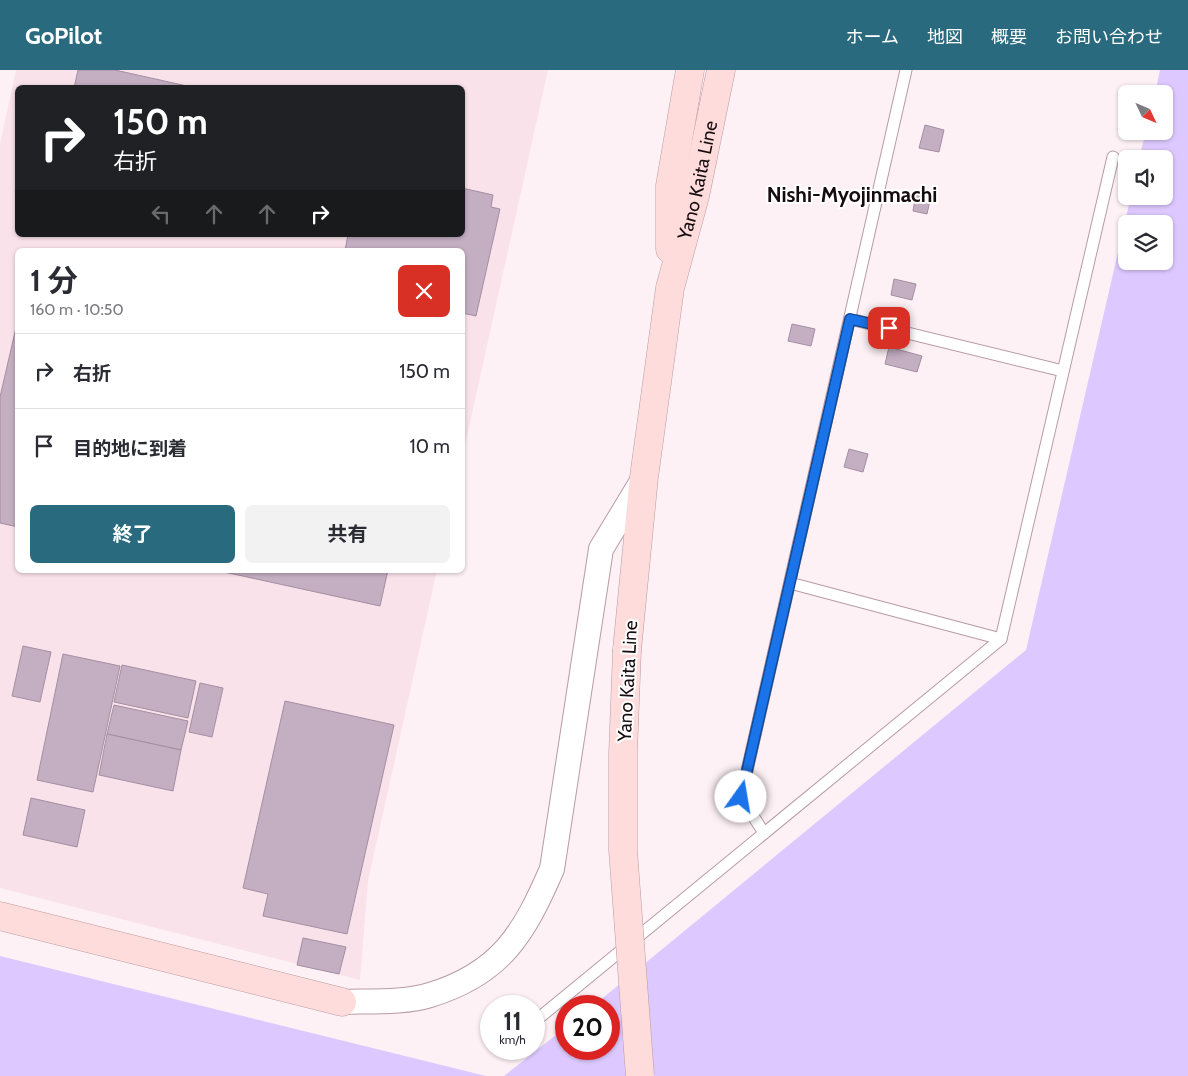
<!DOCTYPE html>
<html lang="ja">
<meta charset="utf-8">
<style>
body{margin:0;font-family:Cabin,"Noto Sans JP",sans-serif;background:#f2f2f3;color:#2b2b33;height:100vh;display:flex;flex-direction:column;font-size:19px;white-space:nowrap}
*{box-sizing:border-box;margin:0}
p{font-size:16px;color:#7c7c81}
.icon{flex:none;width:28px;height:28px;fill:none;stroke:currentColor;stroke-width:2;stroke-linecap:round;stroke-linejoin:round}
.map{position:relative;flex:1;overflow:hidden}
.drawer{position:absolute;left:15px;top:178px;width:450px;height:325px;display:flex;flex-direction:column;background:#fff;border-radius:8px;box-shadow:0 1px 4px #0004}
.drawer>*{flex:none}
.guide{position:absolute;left:15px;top:15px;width:450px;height:152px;border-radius:8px;box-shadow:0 1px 4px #0004;background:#202124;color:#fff;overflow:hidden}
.needle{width:32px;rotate:134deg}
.fabs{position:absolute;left:1118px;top:15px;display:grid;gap:10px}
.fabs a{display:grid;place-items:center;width:55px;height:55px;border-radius:8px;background:#fff;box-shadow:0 1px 4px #0004;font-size:25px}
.speed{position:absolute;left:480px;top:925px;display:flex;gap:10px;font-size:25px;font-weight:700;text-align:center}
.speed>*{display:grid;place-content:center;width:65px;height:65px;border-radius:50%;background:#fff;box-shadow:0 1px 4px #0004;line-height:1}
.speed small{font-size:12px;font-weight:400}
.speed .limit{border:8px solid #d22;background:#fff;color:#111}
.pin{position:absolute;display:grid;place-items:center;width:42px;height:42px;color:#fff;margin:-21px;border-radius:10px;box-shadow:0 2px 8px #0006}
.me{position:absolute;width:55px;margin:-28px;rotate:13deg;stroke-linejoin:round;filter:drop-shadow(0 0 4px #0008)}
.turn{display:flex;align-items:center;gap:18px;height:105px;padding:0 15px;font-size:22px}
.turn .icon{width:65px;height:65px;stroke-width:2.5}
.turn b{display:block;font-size:35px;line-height:42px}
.lanes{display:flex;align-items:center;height:48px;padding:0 15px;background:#0003;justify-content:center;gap:25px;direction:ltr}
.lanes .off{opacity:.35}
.round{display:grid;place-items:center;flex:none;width:52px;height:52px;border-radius:8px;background:#f2f2f3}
.summary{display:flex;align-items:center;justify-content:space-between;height:85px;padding:0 15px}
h1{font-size:30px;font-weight:700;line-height:38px}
.button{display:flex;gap:10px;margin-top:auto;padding:10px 15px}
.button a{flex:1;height:58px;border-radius:8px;background:#296a7e;color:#fff;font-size:20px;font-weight:700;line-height:58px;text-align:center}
.button a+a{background:#f2f2f3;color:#2b2b33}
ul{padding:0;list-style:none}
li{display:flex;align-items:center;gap:15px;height:75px;padding:0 15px;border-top:1px solid #e1e1e2}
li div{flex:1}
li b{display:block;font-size:19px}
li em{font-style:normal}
header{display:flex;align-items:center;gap:30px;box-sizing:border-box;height:70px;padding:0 25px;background:#296a7e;color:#fff}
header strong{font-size:24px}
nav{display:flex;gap:28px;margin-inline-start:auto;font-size:18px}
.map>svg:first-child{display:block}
.built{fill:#fae2ea;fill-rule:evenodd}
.water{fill:#ddc9ff;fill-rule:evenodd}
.building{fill:#c4aec2;stroke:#a48ea2}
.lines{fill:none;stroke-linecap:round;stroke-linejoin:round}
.lane-casing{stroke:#b89ba5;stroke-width:13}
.street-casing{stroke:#b89ba5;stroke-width:26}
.secondary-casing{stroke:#b89ba5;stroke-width:29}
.lane{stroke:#fff;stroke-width:11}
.street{stroke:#fff;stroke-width:24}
.secondary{stroke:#fedcdb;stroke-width:28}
.secondary-bridge-casing{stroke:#b89ba5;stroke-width:29;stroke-linecap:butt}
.secondary-bridge{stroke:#fedcdb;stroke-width:28}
.route-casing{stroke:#114b97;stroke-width:12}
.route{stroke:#1a73e8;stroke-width:9}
.labels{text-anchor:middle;stroke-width:4;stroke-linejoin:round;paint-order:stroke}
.street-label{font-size:19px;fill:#160c0f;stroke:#fff}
.quarter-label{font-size:21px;font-weight:bold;fill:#160c0f;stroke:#fff}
</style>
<header>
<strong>GoPilot</strong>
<nav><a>ホーム</a><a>地図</a><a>概要</a><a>お問い合わせ</a></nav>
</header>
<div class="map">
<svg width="1188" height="1006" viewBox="0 0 1188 1006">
<rect width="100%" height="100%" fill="#fef1f5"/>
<path class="built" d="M 16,0 L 548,0 L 463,384 L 462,180 L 18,180 L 18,500 L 437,500 L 368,811 L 360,910 L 0,818 L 0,74 ZM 18,18 L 462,18 L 462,165 L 18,165 Z"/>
<g class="water">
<path d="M 1160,0 L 1188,0 L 1188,1006 L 504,1006 L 566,957 L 566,979 L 609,979 L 609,936 L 593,936 L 1026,580 L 1131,126 L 1164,126 L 1164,89 L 1139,89 L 1146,61 L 1164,61 L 1164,24 L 1155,24 ZM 1126,154 L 1164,154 L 1164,191 L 1126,191 Z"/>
<polygon points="0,886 486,1006 0,1006"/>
</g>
<g class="building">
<polygon points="78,0 115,0 196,18 74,18"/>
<polygon points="925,55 944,60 939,82 919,78"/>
<polygon points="462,118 493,125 491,137 500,139 476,246 462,243 462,180 345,180 348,165 462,165"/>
<polygon points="916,123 931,126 927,144 913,141"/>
<polygon points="894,209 916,214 912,230 891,225"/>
<polygon points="18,249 18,457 0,453 0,327"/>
<polygon points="792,254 815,259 811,276 788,271"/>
<polygon points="889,277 922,286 917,302 885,294"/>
<polygon points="849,379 868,384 863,402 844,397"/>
<polygon points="215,500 388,500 380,536"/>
<polygon points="23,576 51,582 40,632 12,626"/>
<polygon points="63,584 120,596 93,722 37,710"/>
<polygon points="122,595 196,611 188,648 114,632"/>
<polygon points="200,613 223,618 212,667 189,662"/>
<polygon points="285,631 394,655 347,864 263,846 268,824 243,818"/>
<polygon points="114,635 188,651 181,680 107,664"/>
<polygon points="107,664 181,680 173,721 99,705"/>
<polygon points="31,728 85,740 77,777 23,765"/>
<polygon points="303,868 346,877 339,904 297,895"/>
</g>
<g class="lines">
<g class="lane-casing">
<g id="lane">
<polyline points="850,249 1063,301"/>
<polyline points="790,513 1001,569"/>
<polyline points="764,763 741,727 906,0"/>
<polyline points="534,952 1001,569 1113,87"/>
</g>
</g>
<g class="street-casing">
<path id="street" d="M 342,932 C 369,931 405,933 430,925 C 502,903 524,863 552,799 L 601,479 L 644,408"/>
</g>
<g class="secondary-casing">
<g id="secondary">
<polyline points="670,179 670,116 690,0"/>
<path id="s1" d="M 627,580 L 644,407 L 670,218 L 695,126 L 721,0"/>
<polyline points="0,846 342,932"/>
</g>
</g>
<use href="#lane" class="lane"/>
<use href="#street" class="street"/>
<use href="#secondary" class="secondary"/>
<g class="secondary-bridge-casing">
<polyline id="secondary-bridge" points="627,580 623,683 623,780 640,1006"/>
</g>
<use href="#secondary-bridge" class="secondary-bridge"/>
</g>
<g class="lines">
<g class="route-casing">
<polyline id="route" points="741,727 850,249 889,258"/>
</g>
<use href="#route" class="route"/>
</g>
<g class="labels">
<g class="street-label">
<text dy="7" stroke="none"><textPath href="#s1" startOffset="476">Yano Kaita Line</textPath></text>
<text transform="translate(627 611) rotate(-87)" y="7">Yano Kaita Line</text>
</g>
<g class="quarter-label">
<text x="852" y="132">Nishi-Myojinmachi</text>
</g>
</g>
</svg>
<div class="fabs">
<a><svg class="needle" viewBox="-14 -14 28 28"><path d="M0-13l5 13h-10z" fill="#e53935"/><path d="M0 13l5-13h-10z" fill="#7c7c81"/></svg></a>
<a><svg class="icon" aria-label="sound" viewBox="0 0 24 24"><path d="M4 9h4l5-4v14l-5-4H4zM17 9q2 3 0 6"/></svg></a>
<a><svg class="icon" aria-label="layers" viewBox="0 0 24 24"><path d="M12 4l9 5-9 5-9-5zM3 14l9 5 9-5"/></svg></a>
</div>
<div class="speed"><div>11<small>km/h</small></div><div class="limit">20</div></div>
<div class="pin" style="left:889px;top:258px;background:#d93025"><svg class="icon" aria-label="arrive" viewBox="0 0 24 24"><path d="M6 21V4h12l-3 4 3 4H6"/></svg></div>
<svg class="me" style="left:741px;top:727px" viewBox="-20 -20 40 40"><circle r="19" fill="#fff"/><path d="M0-13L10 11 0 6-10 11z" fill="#1a73e8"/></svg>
<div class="guide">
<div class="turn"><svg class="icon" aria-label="right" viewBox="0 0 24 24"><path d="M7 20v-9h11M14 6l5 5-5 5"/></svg><div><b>150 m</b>右折</div></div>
<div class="lanes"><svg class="icon off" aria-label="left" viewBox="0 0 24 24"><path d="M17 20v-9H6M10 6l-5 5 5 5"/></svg><svg class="icon off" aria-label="ahead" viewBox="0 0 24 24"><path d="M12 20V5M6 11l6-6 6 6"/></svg><svg class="icon off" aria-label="ahead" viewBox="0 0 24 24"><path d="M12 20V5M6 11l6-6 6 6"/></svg><svg class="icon" aria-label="right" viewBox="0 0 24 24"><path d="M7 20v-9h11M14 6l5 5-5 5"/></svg></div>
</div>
<section class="drawer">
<div class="summary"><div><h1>1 分</h1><p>160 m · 10:50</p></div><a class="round" style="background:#d93025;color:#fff"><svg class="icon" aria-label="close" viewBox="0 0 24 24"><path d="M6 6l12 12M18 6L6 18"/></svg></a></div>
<ul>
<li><svg class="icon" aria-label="right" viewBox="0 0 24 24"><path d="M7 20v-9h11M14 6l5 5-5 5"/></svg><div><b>右折</b></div><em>150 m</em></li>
<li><svg class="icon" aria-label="arrive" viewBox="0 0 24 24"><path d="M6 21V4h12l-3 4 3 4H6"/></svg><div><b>目的地に到着</b></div><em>10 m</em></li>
</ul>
<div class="button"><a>終了</a><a>共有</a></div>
</section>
</div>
